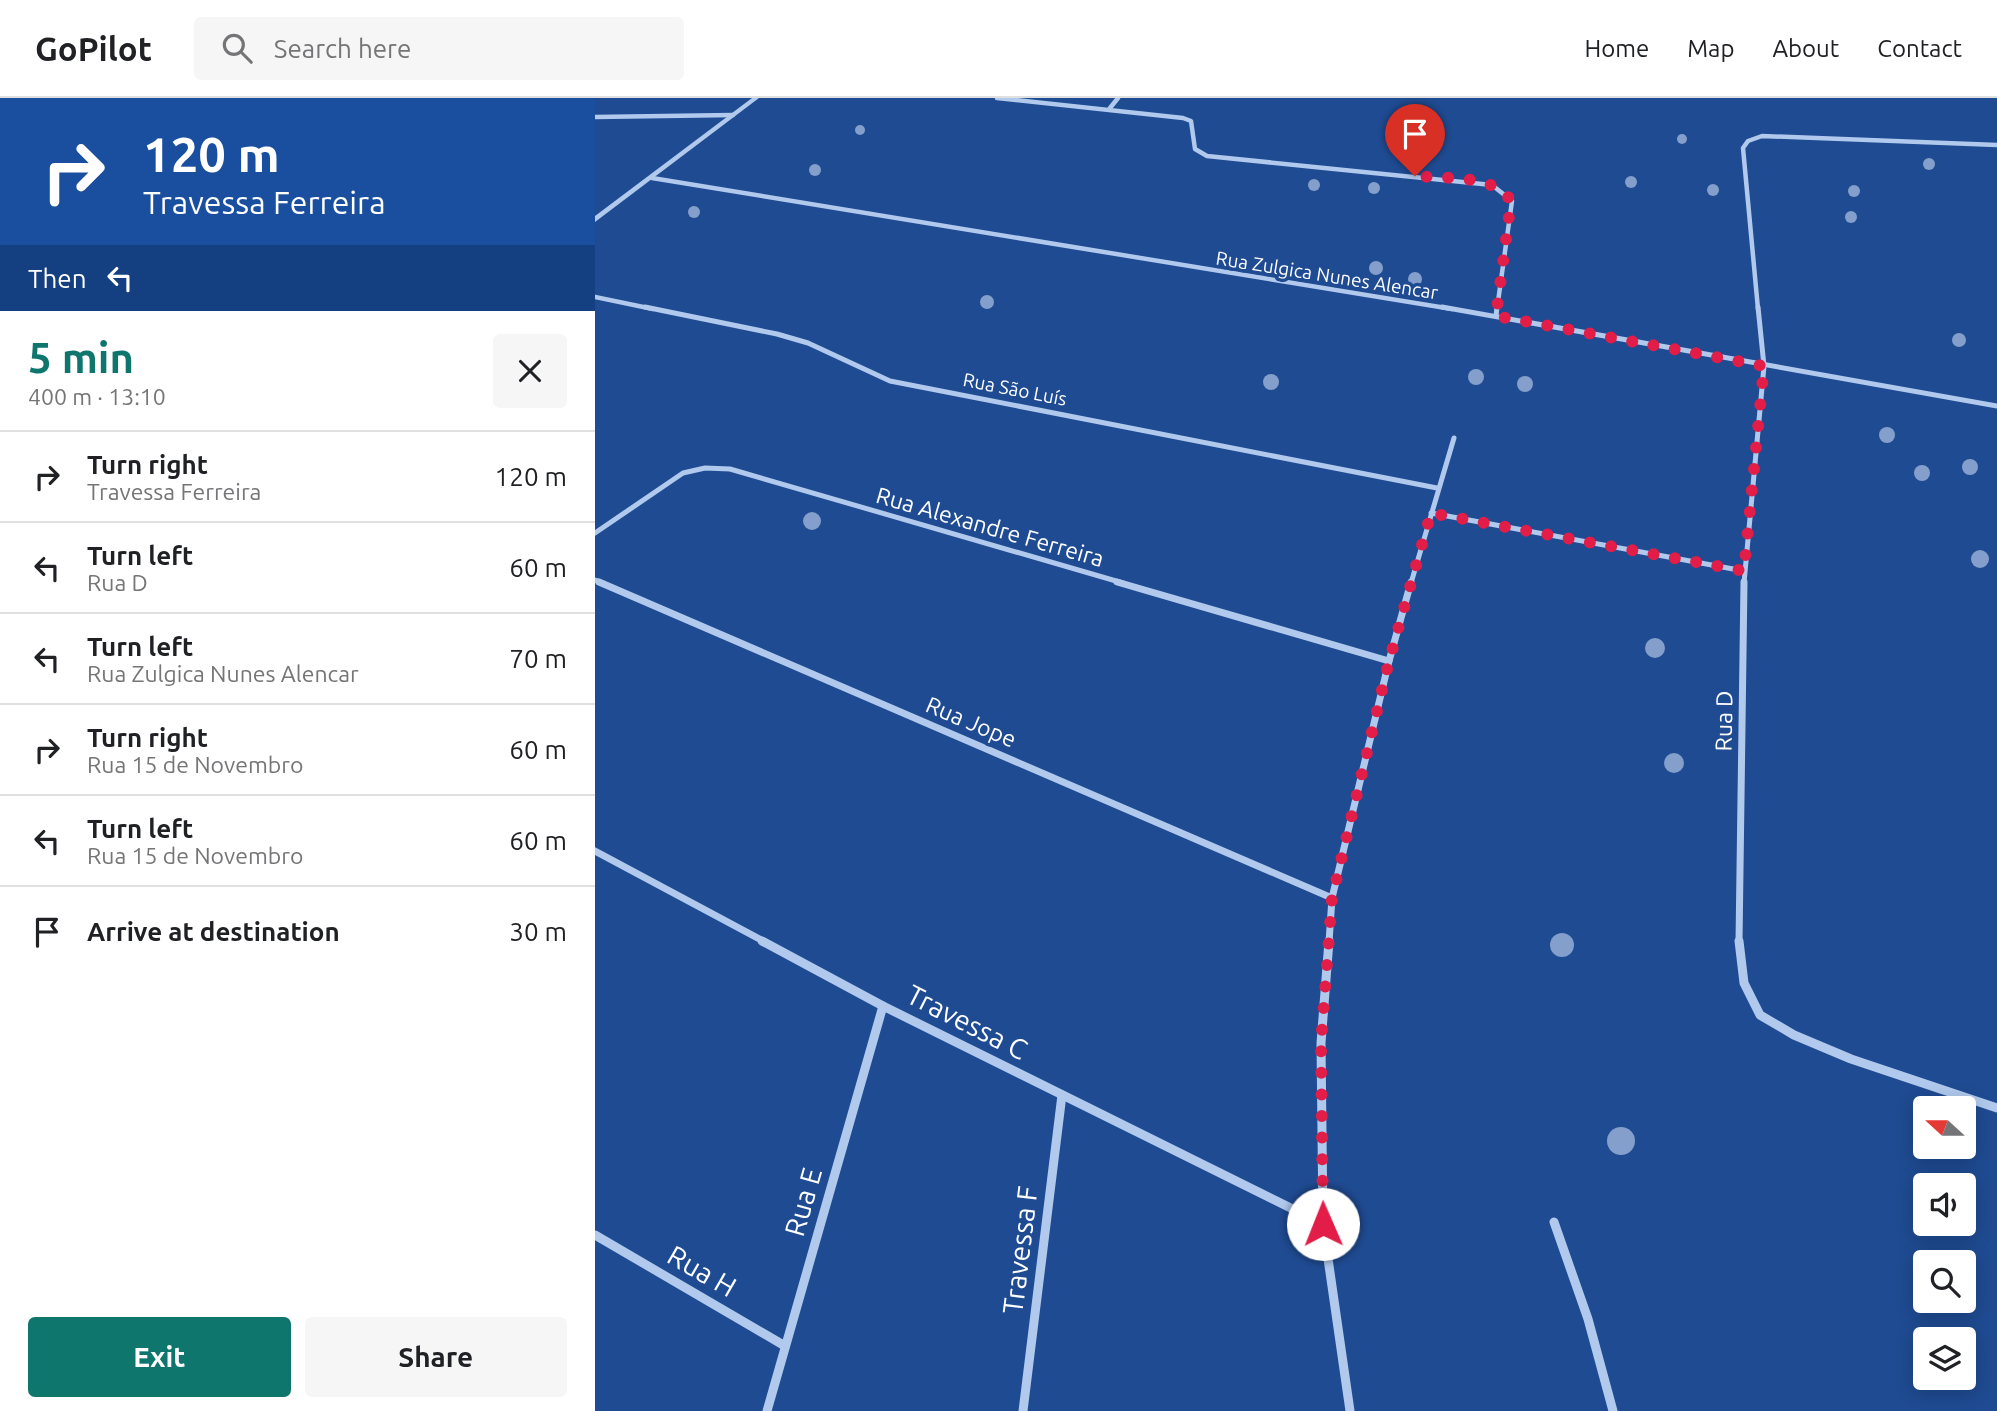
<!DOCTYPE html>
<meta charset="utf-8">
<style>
body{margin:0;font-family:Ubuntu,sans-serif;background:#f6f6f6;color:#202124;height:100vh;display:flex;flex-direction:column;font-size:26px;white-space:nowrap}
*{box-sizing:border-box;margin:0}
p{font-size:23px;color:#757577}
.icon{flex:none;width:38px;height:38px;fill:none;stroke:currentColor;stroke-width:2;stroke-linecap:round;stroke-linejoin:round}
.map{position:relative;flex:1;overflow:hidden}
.details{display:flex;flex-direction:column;background:#fff;width:595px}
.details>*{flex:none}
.banner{background:#1a4fa0;color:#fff;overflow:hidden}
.needle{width:46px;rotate:291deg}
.controls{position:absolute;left:1318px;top:998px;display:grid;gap:14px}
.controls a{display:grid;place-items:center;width:63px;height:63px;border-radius:7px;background:#fff;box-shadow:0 4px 18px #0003;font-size:35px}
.pin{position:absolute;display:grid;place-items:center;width:60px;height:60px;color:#fff;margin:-72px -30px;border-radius:50% 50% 50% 0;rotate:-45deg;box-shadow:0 0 7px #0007}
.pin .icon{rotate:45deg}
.me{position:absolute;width:77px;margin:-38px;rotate:359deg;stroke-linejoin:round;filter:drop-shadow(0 0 5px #0008)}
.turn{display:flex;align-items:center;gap:24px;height:147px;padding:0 28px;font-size:32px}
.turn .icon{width:91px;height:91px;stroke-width:2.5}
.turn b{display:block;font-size:49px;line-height:60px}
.then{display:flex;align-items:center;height:66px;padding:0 28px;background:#0003;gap:14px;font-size:26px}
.round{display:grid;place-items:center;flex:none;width:74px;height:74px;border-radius:7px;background:#f6f6f6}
.overview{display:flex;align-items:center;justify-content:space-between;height:119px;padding:0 28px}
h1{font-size:42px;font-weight:700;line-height:52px;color:#0f766e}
.cta{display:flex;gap:14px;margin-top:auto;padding:14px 28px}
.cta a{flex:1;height:80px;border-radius:7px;background:#0f766e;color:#fff;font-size:28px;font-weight:700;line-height:80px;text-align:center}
.cta a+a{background:#f6f6f6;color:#202124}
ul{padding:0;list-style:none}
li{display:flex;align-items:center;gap:21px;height:91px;padding:0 28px;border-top:2px solid #e0e0e0}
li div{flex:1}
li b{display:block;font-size:26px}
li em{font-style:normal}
header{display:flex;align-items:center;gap:42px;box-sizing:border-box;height:98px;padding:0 35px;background:#fff;border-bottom:2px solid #e0e0e0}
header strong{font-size:33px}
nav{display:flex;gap:38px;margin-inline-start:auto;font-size:24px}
.search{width:490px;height:63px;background:#f6f6f6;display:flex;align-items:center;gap:18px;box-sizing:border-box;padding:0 24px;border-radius:7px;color:#757577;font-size:26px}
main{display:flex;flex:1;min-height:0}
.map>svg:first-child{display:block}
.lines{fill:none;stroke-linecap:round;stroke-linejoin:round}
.minor-far3{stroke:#b0c9ed;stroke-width:4.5}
.minor-far2{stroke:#b0c9ed;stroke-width:5}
.minor-far1{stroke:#b0c9ed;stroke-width:7}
.minor{stroke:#b0c9ed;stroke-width:9}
.tertiary{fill:#b0c9ed;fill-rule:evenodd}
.tree{fill:#849fcb}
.route{stroke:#e11d48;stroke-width:12;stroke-dasharray:0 21.6}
.labels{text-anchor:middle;stroke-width:7;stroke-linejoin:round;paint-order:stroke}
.far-street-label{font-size:19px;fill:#fff;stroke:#1f4b92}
.street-label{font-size:23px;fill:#fff;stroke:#1f4b92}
.near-street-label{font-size:28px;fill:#fff;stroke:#1f4b92}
</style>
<header>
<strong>GoPilot</strong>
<div class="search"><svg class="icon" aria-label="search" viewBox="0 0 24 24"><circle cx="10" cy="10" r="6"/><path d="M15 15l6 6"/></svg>Search here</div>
<nav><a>Home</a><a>Map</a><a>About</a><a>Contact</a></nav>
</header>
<main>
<section class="details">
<div class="banner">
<div class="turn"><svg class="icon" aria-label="right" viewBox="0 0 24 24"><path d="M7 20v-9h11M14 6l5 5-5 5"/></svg><div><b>120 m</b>Travessa Ferreira</div></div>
<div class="then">Then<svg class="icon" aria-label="left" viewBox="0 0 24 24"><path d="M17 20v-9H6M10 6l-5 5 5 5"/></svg></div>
</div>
<div class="overview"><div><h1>5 min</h1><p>400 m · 13:10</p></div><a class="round"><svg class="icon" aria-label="close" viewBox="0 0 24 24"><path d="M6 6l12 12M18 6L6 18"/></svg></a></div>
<ul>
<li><svg class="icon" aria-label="right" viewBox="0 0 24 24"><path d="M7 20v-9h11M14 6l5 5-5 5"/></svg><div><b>Turn right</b><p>Travessa Ferreira</p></div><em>120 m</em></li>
<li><svg class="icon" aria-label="left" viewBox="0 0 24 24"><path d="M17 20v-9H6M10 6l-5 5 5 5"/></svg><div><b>Turn left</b><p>Rua D</p></div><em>60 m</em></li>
<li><svg class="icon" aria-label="left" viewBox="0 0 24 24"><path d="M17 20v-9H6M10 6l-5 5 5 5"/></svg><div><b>Turn left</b><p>Rua Zulgica Nunes Alencar</p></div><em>70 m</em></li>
<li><svg class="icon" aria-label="right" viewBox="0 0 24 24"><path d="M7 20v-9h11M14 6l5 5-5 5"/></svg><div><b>Turn right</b><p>Rua 15 de Novembro</p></div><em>60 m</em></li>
<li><svg class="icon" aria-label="left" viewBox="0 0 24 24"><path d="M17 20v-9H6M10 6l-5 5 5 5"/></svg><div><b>Turn left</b><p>Rua 15 de Novembro</p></div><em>60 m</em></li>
<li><svg class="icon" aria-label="arrive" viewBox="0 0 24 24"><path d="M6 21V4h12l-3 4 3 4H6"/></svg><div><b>Arrive at destination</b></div><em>30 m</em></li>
</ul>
<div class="cta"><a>Exit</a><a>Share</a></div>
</section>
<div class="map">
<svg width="1402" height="1313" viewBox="0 0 1402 1313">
<rect width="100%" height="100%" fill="#1f4b92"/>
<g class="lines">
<g class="minor-far3">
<polyline points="402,0 588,20 596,23 600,51 612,58 897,87 917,103 902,211"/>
<polyline points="515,10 523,0"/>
<polyline points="0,19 138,17"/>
<polyline points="57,80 857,211"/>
<polyline points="0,199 58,211"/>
<polyline points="1163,211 1148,50 1153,43 1167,38 1402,47"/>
</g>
<g class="minor-far2">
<polyline points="50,209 182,236 213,245 295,283 842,390"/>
<polyline points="847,209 1402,308"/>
<polyline points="901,218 902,209"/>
<polyline points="836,415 1149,473"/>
<polyline points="0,435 88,375 110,370 135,371 528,485"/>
<polyline points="0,482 8,485"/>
<polyline points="816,485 859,340"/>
<polyline points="1149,485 1169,268 1163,209"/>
</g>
<g class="minor-far1">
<polyline points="4,484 737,800"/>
<polyline points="522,484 794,563"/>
<polyline points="0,753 170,844"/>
<polyline points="734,844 737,800 794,563 816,484"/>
<polyline points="1144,844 1149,484"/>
</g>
<g class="minor">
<polyline points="167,843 288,908 728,1126"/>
<polyline points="734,843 726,945 728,1126 755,1313"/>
<polyline points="1144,843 1149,885 1165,917 1199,937 1256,961 1402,1010"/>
<polyline points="959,1124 993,1221 1018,1313"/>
<polyline points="0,1137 190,1248"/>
<polyline points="172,1313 288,908"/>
<polyline points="428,1313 467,997"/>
</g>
<polygon class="tertiary" points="157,0 164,0 0,124 0,118"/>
</g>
<g class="tree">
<circle cx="265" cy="32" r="5"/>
<circle cx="1087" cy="41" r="5"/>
<circle cx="1334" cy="66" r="6"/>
<circle cx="220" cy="72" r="6"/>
<circle cx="1036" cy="84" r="6"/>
<circle cx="719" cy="87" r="6"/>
<circle cx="779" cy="90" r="6"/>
<circle cx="1118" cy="92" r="6"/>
<circle cx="1259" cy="93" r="6"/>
<circle cx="99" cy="114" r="6"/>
<circle cx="1256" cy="119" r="6"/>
<circle cx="781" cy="170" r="7"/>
<circle cx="820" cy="181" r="7"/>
<circle cx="392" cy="204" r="7"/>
<circle cx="1364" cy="242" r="7"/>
<circle cx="881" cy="279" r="8"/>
<circle cx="676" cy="284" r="8"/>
<circle cx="930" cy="286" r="8"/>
<circle cx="1292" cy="337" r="8"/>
<circle cx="1375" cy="369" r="8"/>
<circle cx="1327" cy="375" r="8"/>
<circle cx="217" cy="423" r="9"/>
<circle cx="1385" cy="461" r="9"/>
<circle cx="1060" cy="550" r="10"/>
<circle cx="1079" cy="665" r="10"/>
<circle cx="967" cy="847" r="12"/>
<circle cx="1026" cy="1043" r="14"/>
</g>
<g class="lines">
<path class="route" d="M 728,1126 L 726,945 L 737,800 L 794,563 L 836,415 L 1149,473 L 1169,268 L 901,218 L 916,103 C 899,76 850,81 820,78"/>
</g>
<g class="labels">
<g class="far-street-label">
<text transform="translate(732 177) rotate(9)" y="7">Rua Zulgica Nunes Alencar</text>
<text transform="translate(420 291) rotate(11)" y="7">Rua São Luís</text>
</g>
<g class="street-label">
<text transform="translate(395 429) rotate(16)" y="8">Rua Alexandre Ferreira</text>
<text transform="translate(1129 623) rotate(-89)" y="8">Rua D</text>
<text transform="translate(376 624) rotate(23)" y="8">Rua Jope</text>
</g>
<g class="near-street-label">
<text transform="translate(372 924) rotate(27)" y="10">Travessa C</text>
<text transform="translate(208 1104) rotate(-74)" y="10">Rua E</text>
<text transform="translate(425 1152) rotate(-83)" y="10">Travessa F</text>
<text transform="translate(107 1173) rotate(30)" y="10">Rua H</text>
</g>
</g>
</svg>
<div class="controls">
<a><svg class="needle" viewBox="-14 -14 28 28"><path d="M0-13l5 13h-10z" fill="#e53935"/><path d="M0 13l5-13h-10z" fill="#757577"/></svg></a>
<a><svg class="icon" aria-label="sound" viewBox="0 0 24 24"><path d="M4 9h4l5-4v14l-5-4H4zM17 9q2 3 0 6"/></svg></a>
<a><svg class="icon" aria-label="search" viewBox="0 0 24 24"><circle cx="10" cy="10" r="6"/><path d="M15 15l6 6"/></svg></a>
<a><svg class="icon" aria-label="layers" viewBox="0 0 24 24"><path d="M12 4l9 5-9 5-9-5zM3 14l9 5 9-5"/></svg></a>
</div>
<div class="pin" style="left:820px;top:78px;background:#d93025"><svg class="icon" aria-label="arrive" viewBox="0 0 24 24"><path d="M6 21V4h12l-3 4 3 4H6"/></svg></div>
<svg class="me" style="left:728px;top:1126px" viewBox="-20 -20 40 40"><circle r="19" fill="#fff"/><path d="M0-13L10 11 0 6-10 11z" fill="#e11d48"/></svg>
</div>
</main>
